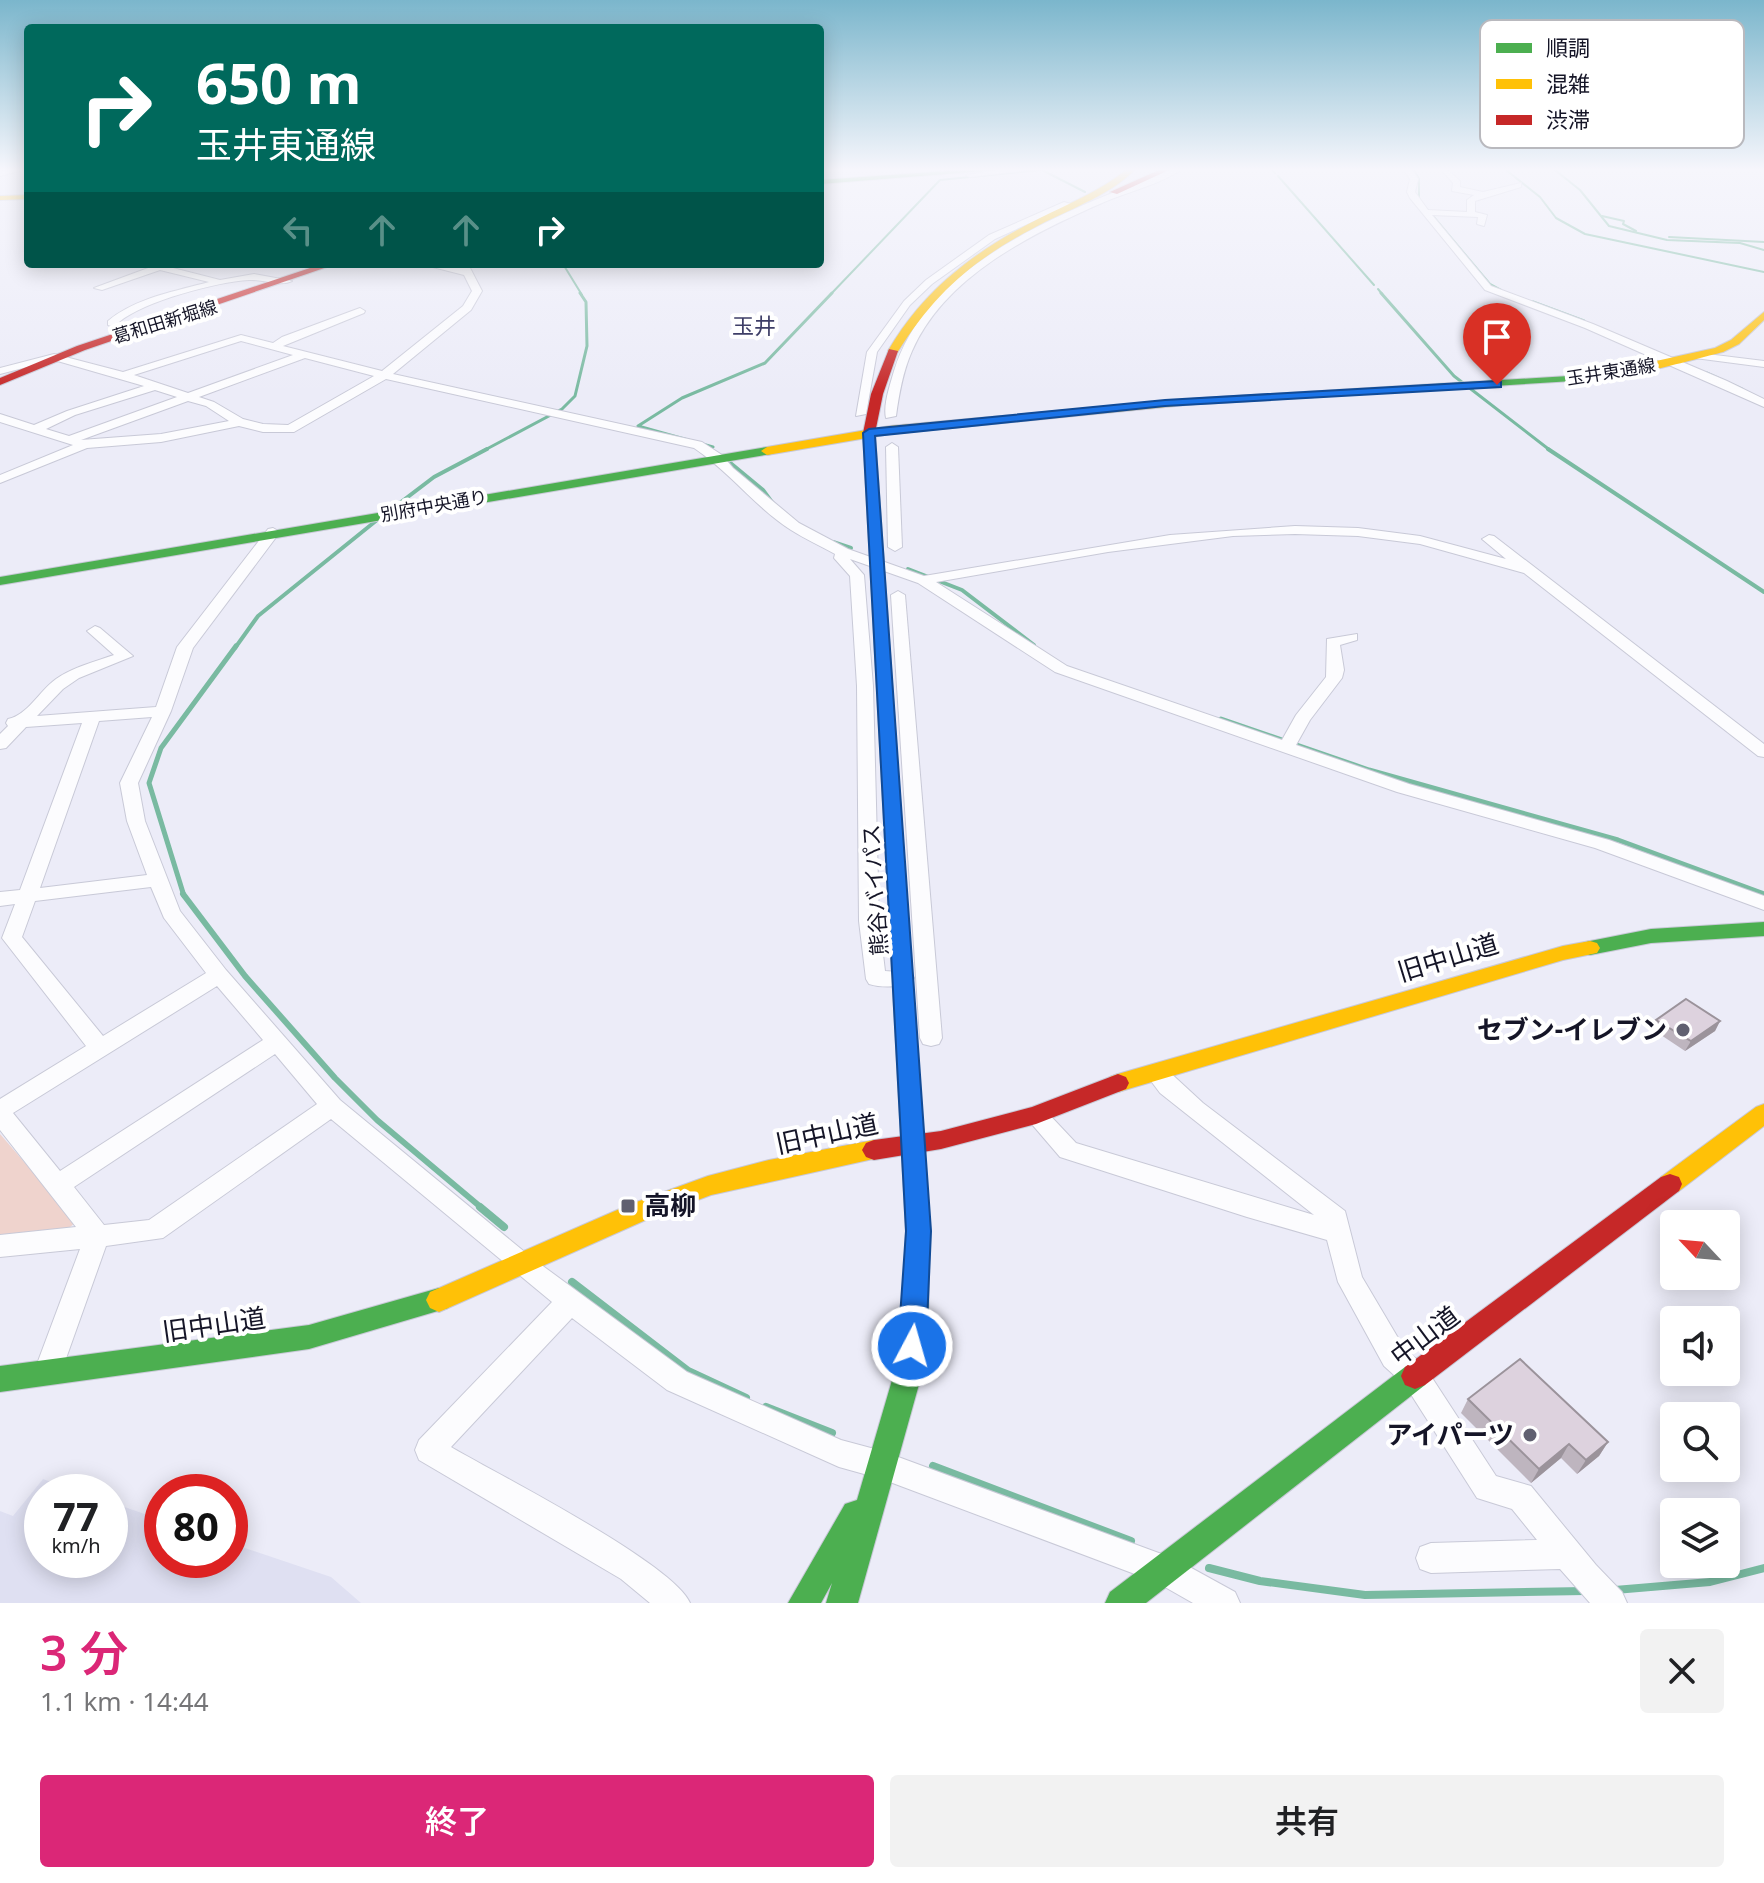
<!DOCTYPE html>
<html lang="ja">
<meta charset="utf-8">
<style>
body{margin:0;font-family:"Noto Sans","Noto Sans JP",sans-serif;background:#f2f2f2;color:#202124;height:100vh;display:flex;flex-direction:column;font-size:30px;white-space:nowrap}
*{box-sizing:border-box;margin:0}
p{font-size:26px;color:#757577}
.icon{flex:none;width:44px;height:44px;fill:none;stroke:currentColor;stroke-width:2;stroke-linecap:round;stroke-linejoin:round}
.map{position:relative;height:1603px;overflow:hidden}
.details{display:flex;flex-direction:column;background:#fff;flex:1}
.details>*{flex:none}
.guide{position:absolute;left:24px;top:24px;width:800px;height:244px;border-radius:8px;box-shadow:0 4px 20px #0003;background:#00695c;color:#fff;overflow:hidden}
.needle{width:52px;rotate:296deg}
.fabs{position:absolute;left:1660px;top:1210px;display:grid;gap:16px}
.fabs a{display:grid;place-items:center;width:80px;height:80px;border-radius:8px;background:#fff;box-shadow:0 4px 20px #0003;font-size:40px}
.speed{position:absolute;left:24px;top:1474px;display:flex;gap:16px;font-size:40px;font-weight:700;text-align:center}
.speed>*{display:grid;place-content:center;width:104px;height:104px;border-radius:50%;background:#fff;box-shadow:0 4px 20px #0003;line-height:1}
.speed small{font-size:20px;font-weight:400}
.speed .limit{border:12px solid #d22;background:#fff;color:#111}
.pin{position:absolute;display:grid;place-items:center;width:68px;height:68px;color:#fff;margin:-82px -34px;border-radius:50% 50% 50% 0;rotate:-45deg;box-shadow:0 0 8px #0007}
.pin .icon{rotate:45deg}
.me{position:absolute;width:88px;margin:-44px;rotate:6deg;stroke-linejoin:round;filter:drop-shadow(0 0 6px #0008)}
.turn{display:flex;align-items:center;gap:28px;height:168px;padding:0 40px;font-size:36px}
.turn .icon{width:104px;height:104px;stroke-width:2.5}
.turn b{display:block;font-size:56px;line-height:68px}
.lanes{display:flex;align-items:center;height:76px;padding:0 40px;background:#0003;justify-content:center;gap:40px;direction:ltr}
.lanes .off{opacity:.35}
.round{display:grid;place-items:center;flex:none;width:84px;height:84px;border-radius:8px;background:#f2f2f2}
.overview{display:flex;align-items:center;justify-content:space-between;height:136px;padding:0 40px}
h1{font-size:48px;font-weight:600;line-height:60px;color:#db2777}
.action{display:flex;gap:16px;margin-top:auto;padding:16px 40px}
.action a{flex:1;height:92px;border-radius:8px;background:#db2777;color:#fff;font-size:32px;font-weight:600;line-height:92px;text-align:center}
.action a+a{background:#f2f2f2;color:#202124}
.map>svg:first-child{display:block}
.built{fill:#dfe0f2}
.green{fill:#efd3cd}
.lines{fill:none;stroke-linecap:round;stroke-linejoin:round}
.stream-far5{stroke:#79baa1;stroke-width:2}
.stream-far4{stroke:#79baa1;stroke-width:3}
.stream-far3{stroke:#79baa1;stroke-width:4}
.stream-far2{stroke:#79baa1;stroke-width:5}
.stream-far1{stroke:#79baa1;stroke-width:6}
.stream{stroke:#79baa1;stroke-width:8}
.street-casing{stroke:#c8c9d7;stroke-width:2}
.fast-casing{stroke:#c8c9d7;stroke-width:2}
.slow-casing{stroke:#c8c9d7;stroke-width:2}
.jam-casing{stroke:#c8c9d7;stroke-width:2}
.street{fill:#fcfcfe;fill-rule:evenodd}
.fast{fill:#4caf50;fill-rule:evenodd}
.slow{fill:#ffc107;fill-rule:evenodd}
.jam{fill:#c62828;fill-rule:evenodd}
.wall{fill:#beb5bf}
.shaded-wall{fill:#9b939b}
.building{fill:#ddd2de;stroke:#9b939b;stroke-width:2}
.route{fill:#1a73e8;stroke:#114b97;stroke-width:2}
.poi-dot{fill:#606070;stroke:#fff;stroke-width:3}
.labels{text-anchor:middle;stroke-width:8;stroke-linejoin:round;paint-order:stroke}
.far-street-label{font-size:18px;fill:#151527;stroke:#fff}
.far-quarter-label{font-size:22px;fill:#3e3e67;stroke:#fff}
.street-label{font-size:22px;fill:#151527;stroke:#fff}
.near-street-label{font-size:26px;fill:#151527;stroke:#fff}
.near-poi-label{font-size:26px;font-weight:bold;fill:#151527;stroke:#fff;text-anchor:end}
.key{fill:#fff;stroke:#b9b9be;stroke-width:2}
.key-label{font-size:22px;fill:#151527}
</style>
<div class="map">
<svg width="1764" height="1603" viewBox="0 0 1764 1603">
<rect width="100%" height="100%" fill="#ececf8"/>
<polygon class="built" points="43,1479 80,1492 42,1492 42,1560 110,1560 110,1502 162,1520 162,1560 230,1560 230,1543 331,1577 361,1603 0,1603 0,1511 13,1516"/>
<polygon class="green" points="0,1134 76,1222 63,1233 0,1239"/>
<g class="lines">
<g class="stream-far5">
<polyline points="1272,170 1275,173"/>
<polyline points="1414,170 1419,179 1419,199"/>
<polyline points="1506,170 1540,197 1556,218 1585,234 1764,272"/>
<polyline points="1555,170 1580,190 1609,226 1667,240 1740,243 1764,250"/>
<polyline points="1278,176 1374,285"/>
<polyline points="1428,210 1490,284 1501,290"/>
<polyline points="1602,216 1624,221 1623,224 1636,231"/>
<polyline points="1669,237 1764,242"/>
<polyline points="563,264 582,295"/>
<polyline points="1378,289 1383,295"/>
<polyline points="830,295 940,180 1042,170 1085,192"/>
</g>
<g class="stream-far4">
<polyline points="1381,293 1454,376 1551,451"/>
<polyline points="1533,302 1584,321"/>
<polyline points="1707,373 1742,389"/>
<polyline points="713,447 638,426 682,398 765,363 832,293"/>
<polyline points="483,451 562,409 575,396 587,346 586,302 580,293"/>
</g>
<g class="stream-far3">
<polyline points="1548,449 1764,592"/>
<polyline points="728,461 763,490 774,505"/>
<polyline points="388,512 434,477 487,449"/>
<polyline points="833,542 851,548"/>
<polyline points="908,569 962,590 1034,645"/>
<polyline points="235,648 258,616 377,520"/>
</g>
<g class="stream-far2">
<polyline points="1221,719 1369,770 1618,840 1764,894"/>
<polyline points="184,896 149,783 161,748 236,646"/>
</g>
<polyline class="stream-far1" points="183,894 245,976 335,1078 377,1120 483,1209"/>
<g class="stream">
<polyline points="480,1207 504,1227"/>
<polyline points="572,1282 688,1371 746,1398"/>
<polyline points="766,1407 832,1433"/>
<polyline points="933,1466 1131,1541"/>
<polyline points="1209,1568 1260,1581 1365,1595 1585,1591"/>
<polyline points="1615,1590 1710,1582 1764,1568"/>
</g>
<g class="street-casing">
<g id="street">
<polygon points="8,170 23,170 0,176 0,172"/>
<polygon points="999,170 1027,170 970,177 966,175"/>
<path d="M 1170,170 L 1181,170 C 1158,185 1127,192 1102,203 C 1031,234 945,276 912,351 C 903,371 899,394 896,416 L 886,418 C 883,405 890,385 894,371 C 928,259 1072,209 1170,170 Z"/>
<polygon points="1404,170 1412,170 1418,179 1415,192 1428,210 1467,212 1467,200 1474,195 1452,191 1453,183 1442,170 1448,170 1460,181 1460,187 1483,192 1521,183 1521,187 1475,201 1475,212 1487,215 1484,226 1477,224 1478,217 1432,215 1491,286 1593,324 1727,381 1764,399 1764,407 1585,328 1485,290 1410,198 1407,192 1410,179"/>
<polygon points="1064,202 1071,204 995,239 932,284 910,305 877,352 866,414 856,416 867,352 904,301 926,280 989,235"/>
<path d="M 159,264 L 173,264 L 169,267 L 220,280 L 254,274 L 292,281 C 281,287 262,279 249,280 C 216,282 145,301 119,322 L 137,329 L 138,331 L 133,334 L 108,325 L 108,321 C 135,298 176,291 209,282 L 160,270 L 102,290 L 94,288 Z"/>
<path d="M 421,264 L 461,268 L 458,264 L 468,264 L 482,291 L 471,310 L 393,374 L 702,442 L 722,455 L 733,468 L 799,523 L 848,549 L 924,576 L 1170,535 L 1295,526 L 1358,528 L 1420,536 L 1506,559 L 1482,539 L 1489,535 L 1494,536 L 1764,744 L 1764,757 L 1758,756 L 1524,573 L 1420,544 L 1358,536 L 1295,534 L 1233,536 L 1108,552 L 936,582 L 1067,666 L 1282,740 L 1296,715 L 1326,677 L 1327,639 L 1357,634 L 1357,640 L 1340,645 L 1344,670 L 1342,678 L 1310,720 L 1296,745 L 1409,784 L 1609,840 L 1764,896 L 1764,910 L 1595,848 L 1397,792 L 1055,672 L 918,583 L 850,559 L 864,575 L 873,686 L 879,921 L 885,971 L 911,973 L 914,978 L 911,983 C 899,987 882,988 869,984 L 866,979 L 859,921 L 857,686 L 850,576 L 834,558 L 835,554 C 821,546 805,539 791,530 C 755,507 729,471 694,448 L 386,379 L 294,432 L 263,432 L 239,426 L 161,442 L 87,448 L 0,483 L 0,475 L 73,445 L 0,422 L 0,414 L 34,425 L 67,411 L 144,386 L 54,360 L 0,374 L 0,368 L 54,354 L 123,372 L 241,335 L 273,343 L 282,337 L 360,308 L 365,311 L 364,313 L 283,346 L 382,371 L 463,306 L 472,291 L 464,275 ZM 241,341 L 293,355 L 188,393 L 134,375 ZM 305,358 L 374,376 L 288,425 L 263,424 L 243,419 L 214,402 L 199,397 ZM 155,390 L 177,397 L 69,436 L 46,429 L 75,415 ZM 188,401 L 206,406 L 229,421 L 161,434 L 81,440 Z"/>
<polygon points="1699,353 1764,361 1764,367 1695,358 1695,354"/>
<polygon points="892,443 898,447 902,547 895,551 888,547 886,447"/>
<path d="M 273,528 L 280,532 L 193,648 L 171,711 L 138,783 L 145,821 L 180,911 L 226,970 L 340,1100 L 532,1258 L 687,1372 L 841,1440 L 882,1451 L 1175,1559 L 1235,1592 L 1240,1603 L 1193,1603 L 1156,1582 L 882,1479 L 839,1467 L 667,1390 L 572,1318 L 451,1447 C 497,1474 673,1563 690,1603 L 650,1603 L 621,1579 L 419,1460 L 415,1450 L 419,1440 L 552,1302 L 331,1119 L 163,1238 L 106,1246 L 58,1381 L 48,1385 L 38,1381 L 34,1372 L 80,1249 L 0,1257 L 0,1235 L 76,1227 L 0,1130 L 0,1099 L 86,1046 L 2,938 L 15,904 L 0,906 L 0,892 L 20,890 L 82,723 L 26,727 L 6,748 L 0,749 L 0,734 L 8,726 L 6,723 L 8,719 C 28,715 39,691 56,679 C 73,667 94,662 114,655 L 87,631 L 95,626 L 100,628 L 133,656 L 79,678 L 63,689 L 37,716 L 156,707 L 177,647 L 268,529 ZM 152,717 L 120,783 L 127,821 L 147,875 L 40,888 L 99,721 ZM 151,887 L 164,918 L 206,973 L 103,1036 L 22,937 L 35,901 ZM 217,986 L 263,1040 L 60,1171 L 13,1113 ZM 275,1054 L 317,1104 L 149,1220 L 104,1225 L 74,1187 Z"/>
<polygon points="898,591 905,595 942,1038 939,1044 931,1046 923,1044 920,1038 891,595"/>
<polygon points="1156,1064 1164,1067 1203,1103 1345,1211 1362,1277 1404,1348 1425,1367 1496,1476 1531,1486 1596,1565 1622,1592 1627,1603 1590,1603 1560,1569 1431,1573 1420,1569 1416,1558 1420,1547 1431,1543 1537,1540 1512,1509 1477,1498 1405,1385 1384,1366 1338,1282 1327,1240 1247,1217 1060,1157 1024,1115 1028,1109 1036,1106 1044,1109 1076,1143 1314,1215 1160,1093 1145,1073 1148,1067"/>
</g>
</g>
<g class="fast-casing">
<g id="fast">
<polygon points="960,170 996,170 820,184 820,180"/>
<polygon points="1585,375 1589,376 1589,380 1202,404 1196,401 1202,398"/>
<polygon points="767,447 773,451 771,454 0,585 0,577"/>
<polygon points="895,852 904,858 930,1231 928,1323 923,1370 858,1603 826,1603 832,1583 821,1603 788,1603 845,1504 857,1500 895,1370 902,1323 906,1231 886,858"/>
<polygon points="1764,922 1764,936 1651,943 1590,955 1583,953 1580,948 1583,943 1590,941 1651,929"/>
<polygon points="439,1288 448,1292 452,1300 448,1308 309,1349 0,1392 0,1366 309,1325"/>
<polygon points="1415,1363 1425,1367 1429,1376 1425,1385 1146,1603 1105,1603 1110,1592 1405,1367"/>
</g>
</g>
<g class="slow-casing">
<g id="slow">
<path d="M 1126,170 L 1135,170 C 1110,194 1076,207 1045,222 C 977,257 938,288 897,353 L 889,353 L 888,351 C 924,289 976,250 1040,218 C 1070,203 1100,191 1126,170 Z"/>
<polygon points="28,195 28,199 0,200 0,196"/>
<path d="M 1764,312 L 1764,320 L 1739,344 L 1723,352 C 1699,358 1595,388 1579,378 L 1715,348 L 1731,340 Z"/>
<polygon points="1202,398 1206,399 1206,403 890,434 767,455 761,451 767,447 890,426"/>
<polygon points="1590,941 1597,943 1600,948 1597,953 1563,960 1118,1092 1110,1089 1107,1083 1110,1077 1118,1074 1563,946"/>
<polygon points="1764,1104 1764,1126 1679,1191 1670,1194 1661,1191 1658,1184 1661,1177 1756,1107"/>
<polygon points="874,1140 882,1143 886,1150 882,1157 711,1195 648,1219 439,1312 430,1308 426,1300 430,1292 631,1204 708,1176 769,1160"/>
</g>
</g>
<g class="jam-casing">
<g id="jam">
<polygon points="1159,170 1169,170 1117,194 1110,192"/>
<polygon points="322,264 336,264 85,350 0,385 0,378 77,346"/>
<polygon points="889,349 898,351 883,394 875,433 904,858 895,864 886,858 863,433 871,394"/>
<polygon points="1118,1074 1126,1077 1129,1083 1126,1089 1036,1124 941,1149 874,1160 866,1157 862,1150 866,1143 874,1140 941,1131 1032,1107"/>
<polygon points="1670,1174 1679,1177 1682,1184 1679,1191 1425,1385 1415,1389 1405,1385 1401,1376 1405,1367 1661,1177"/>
</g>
</g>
<use href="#street" class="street"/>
<use href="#fast" class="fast"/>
<use href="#slow" class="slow"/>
<use href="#jam" class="jam"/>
</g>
<g class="wall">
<polygon points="1656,1020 1720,1021 1715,1031 1685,1051 1652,1029"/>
<polygon points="1468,1399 1608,1442 1599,1456 1577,1474 1561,1458 1531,1483 1461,1413"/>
</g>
<g class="shaded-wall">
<polygon points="1720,1021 1715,1031 1685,1051 1691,1041"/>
<polygon points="1608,1442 1599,1456 1577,1474 1586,1460"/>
<polygon points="1569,1444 1561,1458 1531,1483 1539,1469"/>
</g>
<g class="building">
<polygon points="1686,999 1720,1021 1691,1041 1656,1020"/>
<polygon points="1520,1359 1608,1442 1586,1460 1569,1444 1539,1469 1468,1399"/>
</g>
<linearGradient id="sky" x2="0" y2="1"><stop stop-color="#7bb6cc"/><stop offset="0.43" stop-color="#f6f6fc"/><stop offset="1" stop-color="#f6f6fc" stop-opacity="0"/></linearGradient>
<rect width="1764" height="394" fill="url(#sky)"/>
<polygon class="route" points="1497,381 1501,382 1501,387 1165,406 875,436 931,1231 926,1346 922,1355 912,1359 902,1355 898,1346 906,1231 863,433 869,429 1165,400"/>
<g class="poi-dot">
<circle cx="1683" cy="1030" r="8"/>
<rect x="620" y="1198" width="16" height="16" rx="4"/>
<circle cx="1530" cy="1435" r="8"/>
</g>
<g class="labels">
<g class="far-street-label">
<text transform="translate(165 322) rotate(-17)" y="6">葛和田新堀線</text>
<text transform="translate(1611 372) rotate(-9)" y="6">玉井東通線</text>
<text transform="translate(434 506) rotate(-10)" y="6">別府中央通り</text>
</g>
<g class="far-quarter-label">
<text x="754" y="334">玉井</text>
</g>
<g class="street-label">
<text transform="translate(875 890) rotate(-94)" y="8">熊谷バイパス</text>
</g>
<g class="near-street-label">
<text transform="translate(1448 958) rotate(-17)" y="9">旧中山道</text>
<text transform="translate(827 1134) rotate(-12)" y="9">旧中山道</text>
<text transform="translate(214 1325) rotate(-8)" y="9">旧中山道</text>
<text transform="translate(1425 1336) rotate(-37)" y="9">中山道</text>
</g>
<g class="near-poi-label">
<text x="1667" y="1039">セブン-イレブン</text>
<text x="644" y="1215" text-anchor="start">高柳</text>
<text x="1514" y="1444">アイパーツ</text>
</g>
</g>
<rect x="1480" y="20" width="264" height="128" rx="12" class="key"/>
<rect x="1496" y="43" width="36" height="10" fill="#4caf50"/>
<rect x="1496" y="79" width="36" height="10" fill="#ffc107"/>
<rect x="1496" y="115" width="36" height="10" fill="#c62828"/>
<g class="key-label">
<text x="1546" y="56">順調</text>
<text x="1546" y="92">混雑</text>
<text x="1546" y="128">渋滞</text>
</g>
</svg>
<div class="fabs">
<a><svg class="needle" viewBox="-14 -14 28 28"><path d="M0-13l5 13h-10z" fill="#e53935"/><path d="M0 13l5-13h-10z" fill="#757577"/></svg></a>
<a><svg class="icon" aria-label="sound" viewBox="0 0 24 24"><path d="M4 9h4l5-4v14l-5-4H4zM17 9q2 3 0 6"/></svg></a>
<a><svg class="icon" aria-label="search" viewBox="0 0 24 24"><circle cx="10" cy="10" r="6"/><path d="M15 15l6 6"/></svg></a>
<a><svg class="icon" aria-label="layers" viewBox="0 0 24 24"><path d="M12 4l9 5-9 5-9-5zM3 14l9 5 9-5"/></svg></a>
</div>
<div class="speed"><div>77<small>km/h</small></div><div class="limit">80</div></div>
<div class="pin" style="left:1497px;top:385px;background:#d93025"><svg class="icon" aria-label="arrive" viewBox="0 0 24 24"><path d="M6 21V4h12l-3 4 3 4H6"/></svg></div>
<svg class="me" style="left:912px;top:1346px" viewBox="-20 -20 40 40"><circle r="17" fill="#1a73e8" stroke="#fff" stroke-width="3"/><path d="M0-11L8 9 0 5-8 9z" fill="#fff"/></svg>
<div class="guide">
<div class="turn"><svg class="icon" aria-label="right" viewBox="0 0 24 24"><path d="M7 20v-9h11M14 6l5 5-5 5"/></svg><div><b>650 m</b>玉井東通線</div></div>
<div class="lanes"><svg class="icon off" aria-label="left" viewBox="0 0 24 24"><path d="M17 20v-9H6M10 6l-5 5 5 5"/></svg><svg class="icon off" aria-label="ahead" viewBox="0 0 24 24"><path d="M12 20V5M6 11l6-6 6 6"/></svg><svg class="icon off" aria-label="ahead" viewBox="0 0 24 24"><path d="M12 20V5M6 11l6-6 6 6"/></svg><svg class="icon" aria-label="right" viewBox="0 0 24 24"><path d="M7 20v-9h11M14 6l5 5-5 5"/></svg></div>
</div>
</div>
<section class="details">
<div class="overview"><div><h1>3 分</h1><p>1.1 km · 14:44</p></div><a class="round"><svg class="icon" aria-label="close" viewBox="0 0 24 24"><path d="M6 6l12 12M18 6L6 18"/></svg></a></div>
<div class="action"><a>終了</a><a>共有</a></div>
</section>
